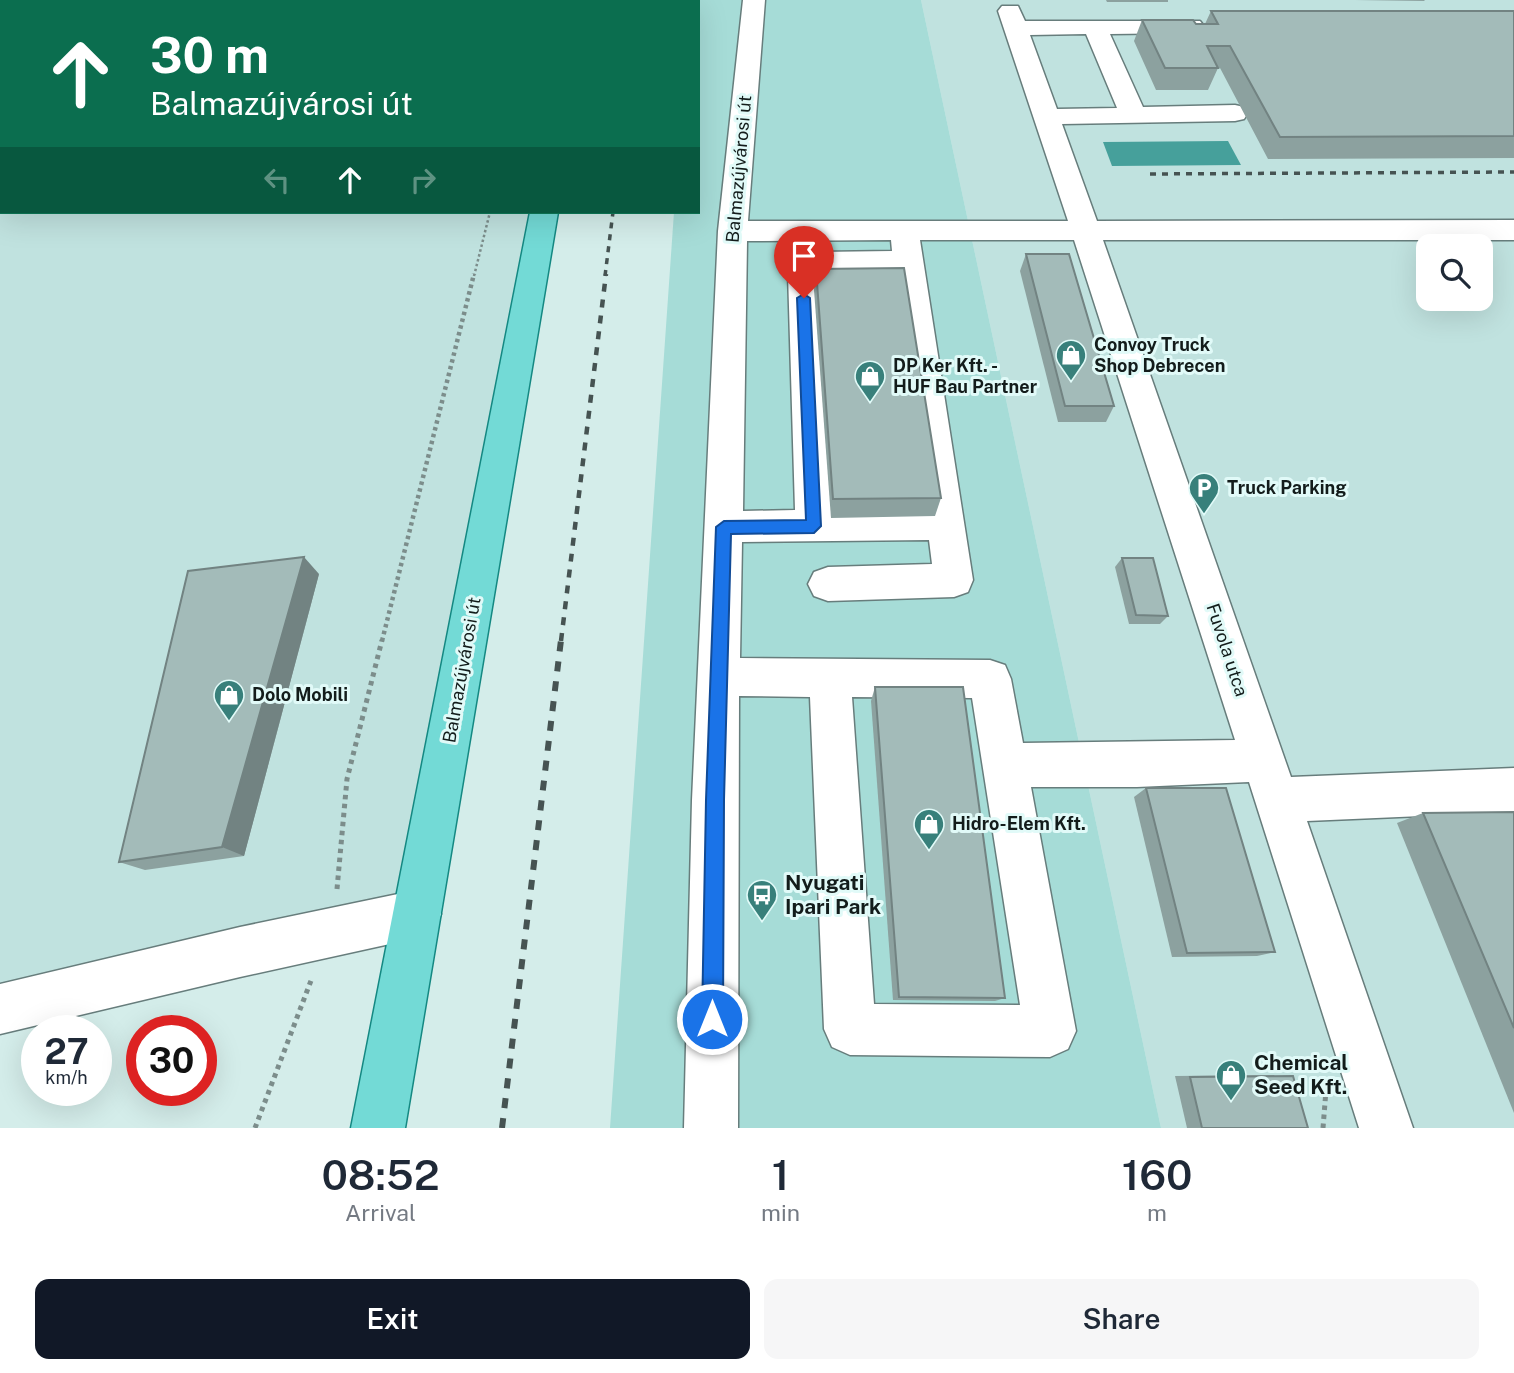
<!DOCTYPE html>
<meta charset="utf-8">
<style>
body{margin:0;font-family:"Public Sans",sans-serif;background:#f6f6f7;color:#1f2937;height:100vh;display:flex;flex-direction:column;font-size:26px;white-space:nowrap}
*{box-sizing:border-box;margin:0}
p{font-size:23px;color:#747a83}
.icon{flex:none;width:38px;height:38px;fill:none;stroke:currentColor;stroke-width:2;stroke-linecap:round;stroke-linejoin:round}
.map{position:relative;height:1128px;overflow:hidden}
.drawer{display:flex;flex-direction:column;background:#fff;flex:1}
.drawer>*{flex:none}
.top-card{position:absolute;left:0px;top:0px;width:700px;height:214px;box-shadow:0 7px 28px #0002;background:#0b6e4f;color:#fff;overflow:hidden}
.tools{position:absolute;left:1416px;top:234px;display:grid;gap:14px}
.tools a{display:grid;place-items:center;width:77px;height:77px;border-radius:14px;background:#fff;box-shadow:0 7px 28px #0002;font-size:35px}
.speed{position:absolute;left:21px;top:1015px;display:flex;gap:14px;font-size:35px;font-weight:700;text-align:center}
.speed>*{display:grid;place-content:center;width:91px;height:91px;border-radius:50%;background:#fff;box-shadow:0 7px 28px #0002;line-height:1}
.speed small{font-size:18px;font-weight:400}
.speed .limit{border:10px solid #d22;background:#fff;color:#111}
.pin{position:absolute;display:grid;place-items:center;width:60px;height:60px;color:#fff;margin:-72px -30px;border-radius:50% 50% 50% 0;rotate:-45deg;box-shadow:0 0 7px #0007}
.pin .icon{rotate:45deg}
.me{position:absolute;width:77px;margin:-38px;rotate:0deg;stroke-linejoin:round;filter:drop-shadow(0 0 5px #0008)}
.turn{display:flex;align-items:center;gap:24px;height:147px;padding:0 35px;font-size:32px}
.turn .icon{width:91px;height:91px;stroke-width:2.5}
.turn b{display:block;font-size:49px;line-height:60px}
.lanes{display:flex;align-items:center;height:66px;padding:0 35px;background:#0003;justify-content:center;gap:35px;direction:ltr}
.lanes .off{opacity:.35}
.eta{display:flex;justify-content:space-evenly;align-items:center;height:119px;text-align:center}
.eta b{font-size:42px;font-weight:600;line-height:49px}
.cta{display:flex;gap:14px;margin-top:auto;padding:14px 35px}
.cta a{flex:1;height:80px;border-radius:14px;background:#111827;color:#fff;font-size:28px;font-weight:600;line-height:80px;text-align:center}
.cta a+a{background:#f6f6f7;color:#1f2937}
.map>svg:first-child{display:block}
.built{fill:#c0e2df;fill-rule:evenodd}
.green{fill:#a6dcd7}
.water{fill:#46a09b}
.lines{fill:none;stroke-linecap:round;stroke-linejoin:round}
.minor-casing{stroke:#677d7c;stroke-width:3}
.major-casing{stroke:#148882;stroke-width:3}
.path-far2{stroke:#7c8d8b;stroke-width:2.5;stroke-dasharray:2.5 2.5;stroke-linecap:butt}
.path-far1{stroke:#7c8d8b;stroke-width:4.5;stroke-dasharray:3.5 3.5;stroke-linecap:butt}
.path{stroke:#7c8d8b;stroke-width:5;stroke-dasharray:4.5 4.5;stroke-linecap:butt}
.minor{fill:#fff;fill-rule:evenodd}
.major{fill:#73dad6;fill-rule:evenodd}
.rail-far2{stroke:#465352;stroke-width:3.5;stroke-dasharray:6 6;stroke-linecap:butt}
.rail-far1{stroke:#465352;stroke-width:4.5;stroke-dasharray:8 8;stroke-linecap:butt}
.rail{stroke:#465352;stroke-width:6;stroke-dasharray:10 10;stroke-linecap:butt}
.wall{fill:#8ca19f}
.shaded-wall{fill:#728382}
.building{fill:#a3bbb9;stroke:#728382;stroke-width:2}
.route{fill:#1a73e8;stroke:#114b97;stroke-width:2}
.labels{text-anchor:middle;stroke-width:6;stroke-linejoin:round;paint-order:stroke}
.street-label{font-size:18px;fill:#131c1b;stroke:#e1faf8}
.poi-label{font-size:18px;font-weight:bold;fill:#131c1b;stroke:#e1faf8;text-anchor:start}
.near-poi-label{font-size:21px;font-weight:bold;fill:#131c1b;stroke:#e1faf8;text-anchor:start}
</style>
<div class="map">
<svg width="1514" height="1128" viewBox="0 0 1514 1128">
<rect width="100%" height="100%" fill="#d4edea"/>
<g class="built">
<polygon points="0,0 111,0 2,2 2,212 541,212 401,912 0,1005"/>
<path d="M 921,0 L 1514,0 L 1514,1128 L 1161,1128 ZM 1428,247 L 1480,247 L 1480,299 L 1428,299 Z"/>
</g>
<polygon class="green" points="688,0 921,0 1161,1128 610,1128 674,212 698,212 698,2"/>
<polygon class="water" points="1228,141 1241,165 1112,166 1103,142"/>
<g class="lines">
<g class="minor-casing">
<g id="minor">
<path d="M 743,0 L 765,0 L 748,221 L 1068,221 L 998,11 L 1002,6 L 1018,6 L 1025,21 L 1200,21 L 1204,26 L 1200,31 L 1192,33 L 1110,34 L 1143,107 L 1235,105 L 1244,107 L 1248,113 L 1244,119 L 1235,121 L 1062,124 L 1097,221 L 1514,220 L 1514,240 L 1103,240 L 1291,777 L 1514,768 L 1514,812 L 1307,821 L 1413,1128 L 1359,1128 L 1249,782 L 1137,787 L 1031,787 L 1076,1031 L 1068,1049 L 1050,1057 L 850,1055 L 832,1047 L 824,1029 L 810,697 L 739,696 L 738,1128 L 684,1128 L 692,800 L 718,231 ZM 1086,34 L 1117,108 L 1057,109 L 1030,35 ZM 891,240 L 892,251 L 819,252 C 803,256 796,259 788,273 L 795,510 L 743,511 L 747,241 ZM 920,240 L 1074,240 L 1235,740 L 1023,743 L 1011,679 L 1005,665 L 990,660 L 740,658 L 742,542 L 929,540 L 932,564 L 828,567 L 814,572 L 808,584 L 814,596 L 828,601 L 954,597 L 968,592 L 973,580 ZM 894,271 L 924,509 L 832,510 L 818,274 ZM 852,697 L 972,698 L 1020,1005 L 874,1004 Z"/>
<polygon points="417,890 434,897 441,914 434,931 417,938 240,977 0,1034 0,984 240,927"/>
</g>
</g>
<g class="major-casing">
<g id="major">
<polygon points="572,0 594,0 571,2"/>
<polygon points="530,212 558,212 405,1128 351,1128"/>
</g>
</g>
<polyline class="path-far2" points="474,276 490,212"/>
<polyline class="path-far1" points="382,641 474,274"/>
<g class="path">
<polyline points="337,889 347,779 382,640"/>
<polyline points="255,1128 312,978"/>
<polyline points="1323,1128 1326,1090"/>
</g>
<use href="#minor" class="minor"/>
<use href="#major" class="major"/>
<g class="rail-far2">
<polyline points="1150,174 1514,172"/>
<polyline points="605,276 613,212"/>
</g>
<polyline class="rail-far1" points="561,641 606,274"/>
<polyline class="rail" points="502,1128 561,640"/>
</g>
<g class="wall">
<polygon points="1106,0 1168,0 1168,2 1107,2"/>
<polygon points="1355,0 1425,0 1424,1"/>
<polygon points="1211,11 1514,11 1514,158 1268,159 1220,68 1218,68 1208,90 1156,90 1134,41 1142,20 1205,24"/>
<polygon points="1026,254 1114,406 1106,422 1058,422 1020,271"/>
<polygon points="816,269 941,498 935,516 831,518 814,290"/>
<polygon points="1122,558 1168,616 1160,624 1129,624 1115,567"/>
<polygon points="319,574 244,856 145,870 119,862"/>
<polygon points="875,687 1005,998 995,1001 893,1000 871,701"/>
<polygon points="1146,788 1275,952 1257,956 1172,957 1134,797"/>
<polygon points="1514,812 1514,1113 1397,823 1423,813"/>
<polygon points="1274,1075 1308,1128 1187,1128 1175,1076"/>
</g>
<polygon class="shaded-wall" points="304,557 319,574 244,856 222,847"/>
<g class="building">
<polygon points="1211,11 1514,11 1514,136 1280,137 1230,46 1207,46 1218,68 1165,68 1142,20 1193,20 1196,24 1218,24"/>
<polygon points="1026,254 1069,254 1114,406 1065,406"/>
<polygon points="904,268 941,498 833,499 816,269"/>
<polygon points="304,557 222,847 119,862 188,571"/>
<polygon points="1122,558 1153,558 1168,616 1136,615"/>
<polygon points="875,687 963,687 1005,998 899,997"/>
<polygon points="1146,788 1226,788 1275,952 1187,953"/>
<polygon points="1514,812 1514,1028 1423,813"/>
<polygon points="1293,1076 1308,1128 1202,1128 1190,1077"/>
</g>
<polygon class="route" points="804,294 810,298 821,526 814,533 731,534 724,800 723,1019 720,1026 712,1029 705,1026 702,1019 706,800 716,527 724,521 806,520 797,298"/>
<defs>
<g id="shop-pin" transform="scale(1.575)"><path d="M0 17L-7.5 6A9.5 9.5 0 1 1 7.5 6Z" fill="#38807b" stroke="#e1faf8"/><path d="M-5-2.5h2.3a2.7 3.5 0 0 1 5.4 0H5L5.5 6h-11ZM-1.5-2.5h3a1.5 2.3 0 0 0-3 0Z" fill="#fff"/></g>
<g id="parking-pin" transform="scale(1.575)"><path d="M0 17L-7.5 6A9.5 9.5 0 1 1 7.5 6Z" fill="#38807b" stroke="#e1faf8"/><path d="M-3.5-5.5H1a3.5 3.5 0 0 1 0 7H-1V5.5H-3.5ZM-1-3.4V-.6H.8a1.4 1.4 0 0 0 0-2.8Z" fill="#fff"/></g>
<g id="bus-pin" transform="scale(1.575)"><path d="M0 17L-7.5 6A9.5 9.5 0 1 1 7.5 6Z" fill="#38807b" stroke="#e1faf8"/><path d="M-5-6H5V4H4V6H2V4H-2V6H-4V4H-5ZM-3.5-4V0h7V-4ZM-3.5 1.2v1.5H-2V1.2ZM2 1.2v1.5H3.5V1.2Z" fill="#fff"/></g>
</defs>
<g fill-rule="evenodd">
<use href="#shop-pin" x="1071" y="355"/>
<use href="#shop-pin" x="870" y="376"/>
<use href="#parking-pin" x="1204" y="488"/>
<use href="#shop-pin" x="229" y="695"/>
<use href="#shop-pin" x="929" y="824"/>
<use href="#bus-pin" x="762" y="895"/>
<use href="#shop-pin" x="1231" y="1075"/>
</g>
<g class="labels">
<g class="street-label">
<text transform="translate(739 169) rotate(-85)" y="6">Balmazújvárosi út</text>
<text transform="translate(1227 650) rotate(72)" y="6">Fuvola utca</text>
<text transform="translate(462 670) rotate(-80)" y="6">Balmazújvárosi út</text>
</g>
<g class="poi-label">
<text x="1094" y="351">Convoy Truck<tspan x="1094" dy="21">Shop Debrecen</tspan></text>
<text x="893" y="372">DP Ker Kft. -<tspan x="893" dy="21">HUF Bau Partner</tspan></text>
<text x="1227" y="494">Truck Parking</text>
<text x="252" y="701">Dolo Mobili</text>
<text x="952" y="830">Hidro-Elem Kft.</text>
</g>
<g class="near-poi-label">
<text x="785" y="890">Nyugati<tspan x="785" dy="24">Ipari Park</tspan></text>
<text x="1254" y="1070">Chemical<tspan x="1254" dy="24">Seed Kft.</tspan></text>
</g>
</g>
</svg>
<div class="tools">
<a><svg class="icon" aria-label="search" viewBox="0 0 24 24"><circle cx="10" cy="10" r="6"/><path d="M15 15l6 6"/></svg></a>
</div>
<div class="speed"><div>27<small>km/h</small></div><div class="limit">30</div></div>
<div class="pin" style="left:804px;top:298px;background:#d93025"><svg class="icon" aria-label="arrive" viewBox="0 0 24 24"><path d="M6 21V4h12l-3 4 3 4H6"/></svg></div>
<svg class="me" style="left:712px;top:1019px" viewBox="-20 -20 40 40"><circle r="17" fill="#1a73e8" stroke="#fff" stroke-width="3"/><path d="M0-11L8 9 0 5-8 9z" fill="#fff"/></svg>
<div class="top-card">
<div class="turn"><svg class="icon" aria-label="ahead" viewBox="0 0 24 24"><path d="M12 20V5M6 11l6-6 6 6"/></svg><div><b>30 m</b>Balmazújvárosi út</div></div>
<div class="lanes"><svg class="icon off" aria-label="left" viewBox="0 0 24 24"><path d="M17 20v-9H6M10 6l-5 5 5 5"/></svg><svg class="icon" aria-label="ahead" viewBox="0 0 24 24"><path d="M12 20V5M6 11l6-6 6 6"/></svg><svg class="icon off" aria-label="right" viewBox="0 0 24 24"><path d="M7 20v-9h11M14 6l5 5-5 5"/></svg></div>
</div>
</div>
<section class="drawer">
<div class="eta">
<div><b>08:52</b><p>Arrival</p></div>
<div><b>1</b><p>min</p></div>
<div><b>160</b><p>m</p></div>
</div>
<div class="cta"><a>Exit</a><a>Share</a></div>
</section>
